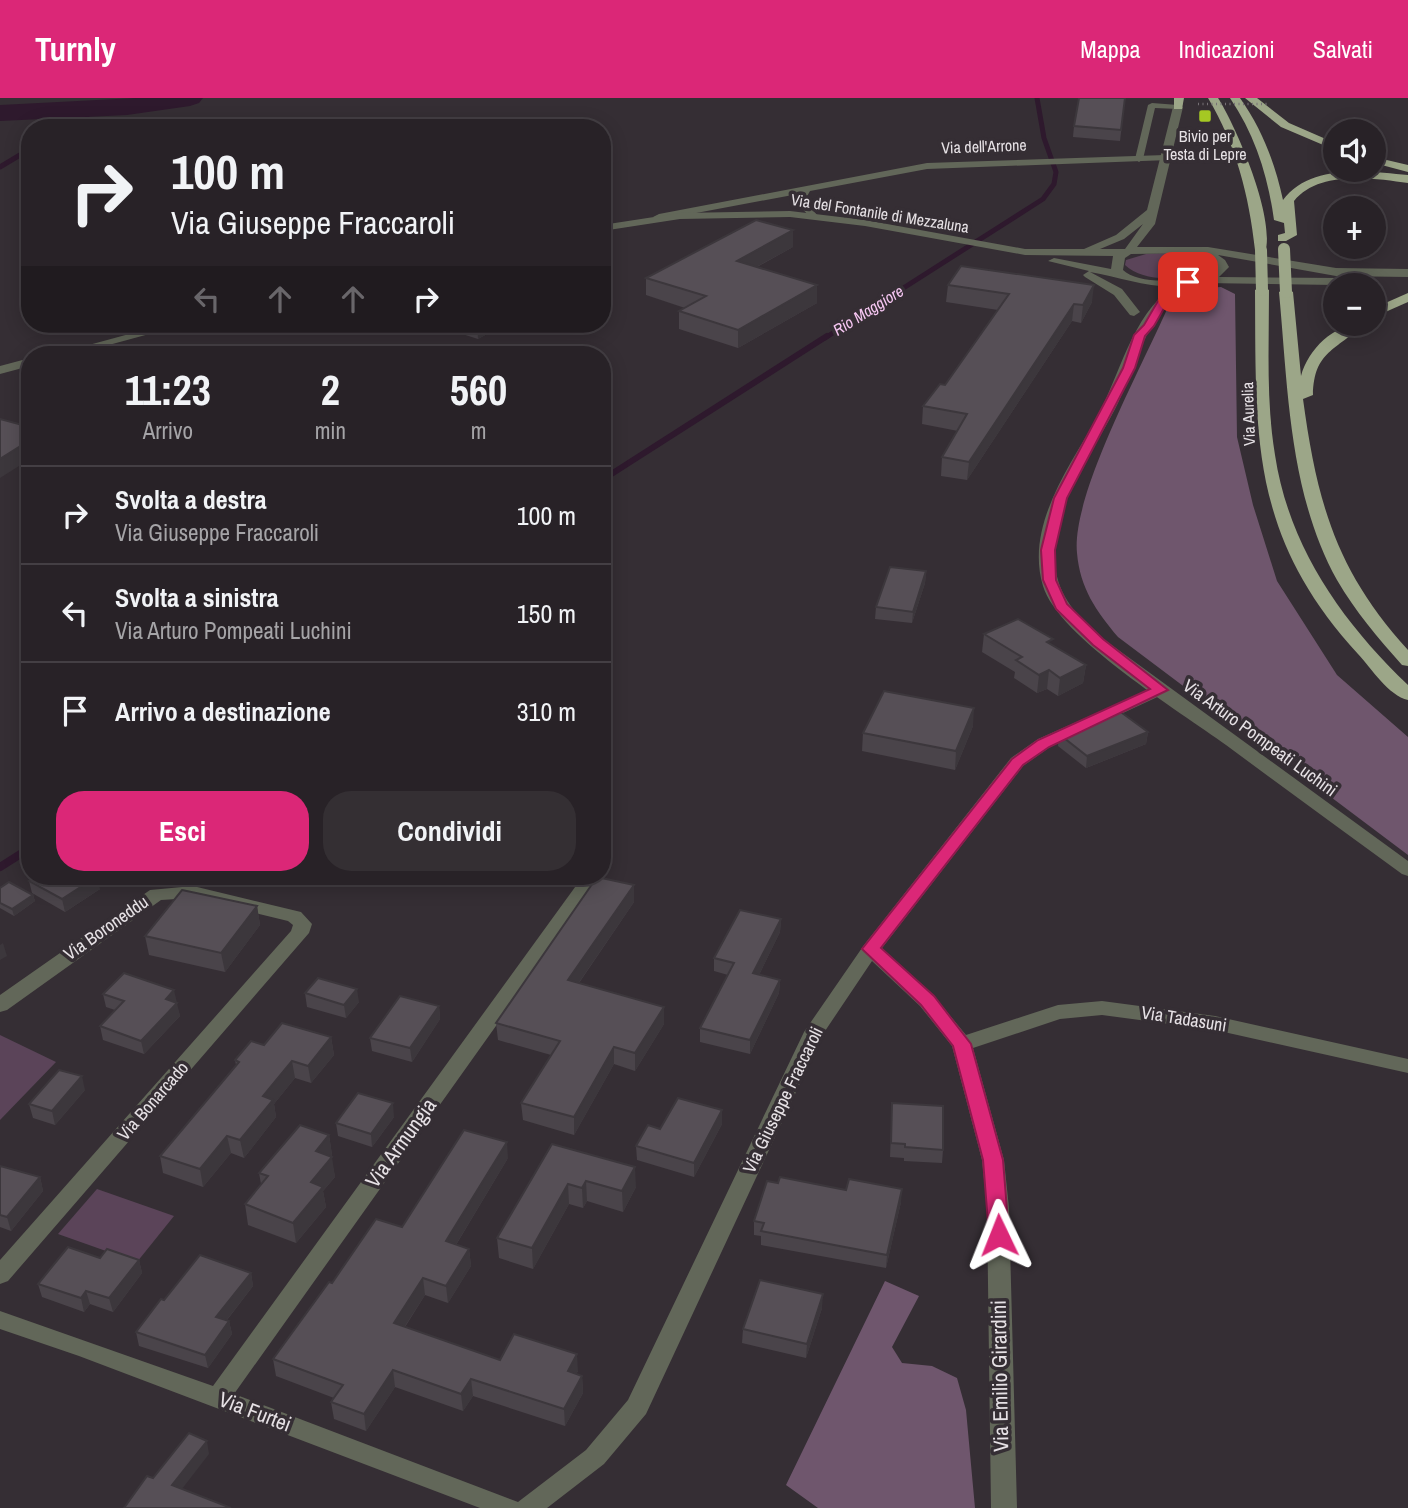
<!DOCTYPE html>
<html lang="it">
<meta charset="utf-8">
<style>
body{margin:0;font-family:"Archivo Narrow",sans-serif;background:#342f33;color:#f1f3f6;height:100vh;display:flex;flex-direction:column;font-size:26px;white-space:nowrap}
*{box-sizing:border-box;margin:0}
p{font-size:23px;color:#a5a4a7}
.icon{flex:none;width:38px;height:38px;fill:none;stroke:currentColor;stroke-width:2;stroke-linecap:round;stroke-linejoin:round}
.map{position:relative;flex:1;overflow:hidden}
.details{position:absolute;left:21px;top:248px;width:590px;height:539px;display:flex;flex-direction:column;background:#282227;border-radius:28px;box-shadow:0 4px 18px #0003,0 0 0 2px #443f44}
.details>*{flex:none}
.banner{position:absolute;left:21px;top:21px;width:590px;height:214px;border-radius:28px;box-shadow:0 4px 18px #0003,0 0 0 2px #443f44;background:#282227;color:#f1f3f6;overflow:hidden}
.tools{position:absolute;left:1323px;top:21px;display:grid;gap:14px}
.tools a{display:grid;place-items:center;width:63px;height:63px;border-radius:50%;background:#282227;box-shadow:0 4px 18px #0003,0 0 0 2px #443f44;font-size:35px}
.pin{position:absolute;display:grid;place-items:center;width:60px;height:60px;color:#fff;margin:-30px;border-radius:14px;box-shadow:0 4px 10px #0006}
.me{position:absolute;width:77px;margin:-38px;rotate:358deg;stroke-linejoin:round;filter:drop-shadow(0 0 5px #0008)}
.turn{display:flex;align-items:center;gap:24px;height:147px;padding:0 35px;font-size:32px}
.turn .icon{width:91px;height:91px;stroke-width:2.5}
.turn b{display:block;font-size:49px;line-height:60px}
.lanes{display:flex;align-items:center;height:66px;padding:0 35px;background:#0003;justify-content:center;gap:35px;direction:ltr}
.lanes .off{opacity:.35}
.eta{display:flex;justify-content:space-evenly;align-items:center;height:119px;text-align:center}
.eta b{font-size:42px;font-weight:700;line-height:49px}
.cta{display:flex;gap:14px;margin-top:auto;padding:14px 35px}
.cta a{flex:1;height:80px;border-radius:28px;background:#db2777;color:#fff;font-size:28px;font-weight:700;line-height:80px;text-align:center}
.cta a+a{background:#342f33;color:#f1f3f6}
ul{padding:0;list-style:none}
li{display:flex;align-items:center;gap:21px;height:98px;padding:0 35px;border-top:2px solid #443f44}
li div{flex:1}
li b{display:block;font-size:26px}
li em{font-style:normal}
header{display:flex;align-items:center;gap:42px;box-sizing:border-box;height:98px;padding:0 35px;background:#db2777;color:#fff}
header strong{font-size:33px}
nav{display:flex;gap:38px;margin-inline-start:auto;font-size:24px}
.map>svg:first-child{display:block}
.green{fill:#5b4459}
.forest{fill:#6f566d}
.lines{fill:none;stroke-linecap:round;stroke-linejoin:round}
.stream-far2{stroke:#2e192d;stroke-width:5}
.stream-far1{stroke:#2e192d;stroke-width:6}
.stream{stroke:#2e192d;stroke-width:8}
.river{fill:#2e192d;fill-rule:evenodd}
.service{fill:#626759;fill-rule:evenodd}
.minor{fill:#626759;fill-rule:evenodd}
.tertiary{fill:#626759;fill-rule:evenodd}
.trunk{fill:#9ca688;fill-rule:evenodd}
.path-bridge{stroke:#767075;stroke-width:2.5;stroke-dasharray:1 3.5;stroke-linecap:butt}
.trunk-bridge{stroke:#9ca688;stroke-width:12}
.wall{fill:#4a444a}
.shaded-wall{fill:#3c373c}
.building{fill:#564f56;stroke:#3c373c;stroke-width:2}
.route{fill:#db2777;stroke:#8e194d;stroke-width:2}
.poi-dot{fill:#a5c823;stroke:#352e34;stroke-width:2.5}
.labels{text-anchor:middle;stroke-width:7;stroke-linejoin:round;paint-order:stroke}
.far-poi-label{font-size:16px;fill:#e6e1e5;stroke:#352e34}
.far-street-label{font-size:16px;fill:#e6e1e5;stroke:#352e34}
.far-water-label{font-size:16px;font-style:italic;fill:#f7c7f3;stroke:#352e34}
.street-label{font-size:18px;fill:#e6e1e5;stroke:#352e34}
.near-street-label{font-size:21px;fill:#e6e1e5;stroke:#352e34}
</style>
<header>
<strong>Turnly</strong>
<nav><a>Mappa</a><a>Indicazioni</a><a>Salvati</a></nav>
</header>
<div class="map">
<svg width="1408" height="1410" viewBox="0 0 1408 1410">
<rect width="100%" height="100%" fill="#352e34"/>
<g class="green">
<path d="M 1194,154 L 1211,163 L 1211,170 C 1187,182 1145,186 1125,167 L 1126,162 L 1146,156 Z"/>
<polygon points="0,937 56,964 0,1022"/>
<polygon points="97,1091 174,1118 137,1164 58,1136"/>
</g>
<g class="forest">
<path d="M 1221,189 L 1235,196 L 1237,339 L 1253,407 L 1277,483 L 1337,577 L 1408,639 L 1408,757 L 1118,539 C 1096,513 1080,490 1077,455 C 1071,396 1146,262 1171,202 L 1187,191 Z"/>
<polygon points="885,1183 919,1198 892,1249 902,1265 932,1268 957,1280 966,1312 975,1410 818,1410 786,1387"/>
</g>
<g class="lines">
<g class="stream-far2">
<polyline points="65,30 95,12"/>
<polyline points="0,69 30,51"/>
<polyline points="825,240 1043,101 1054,86 1056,74 1044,40 1037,0"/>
</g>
<polyline class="stream-far1" points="602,382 827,238"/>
<polyline class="stream" points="0,769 30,750"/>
<polygon class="river" points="136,0 203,0 199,5 190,8 127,17 0,23 0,7"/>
<polygon class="service" points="1152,5 1178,7 1182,9 1178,11 1155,10 1143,61 1139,64 1135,61 1148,7"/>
<g class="minor">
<polygon points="1165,57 1169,58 1169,62 927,71 810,93 805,102 817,117 811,120 794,102 798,96 659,122 653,119 659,116 927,65"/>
<polygon points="1160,587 1166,589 1168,592 1166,595 1050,649 1023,668 882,850 934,898 966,937 1058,907 1102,903 1215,918 1408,961 1408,975 1215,932 1102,917 1060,921 973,950 1004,1062 1009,1110 1017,1410 991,1410 987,1110 982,1062 952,948 920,908 872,863 823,936 646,1316 604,1366 547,1410 480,1410 79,1258 0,1231 0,1213 213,1288 578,785 592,785 594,789 592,793 234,1296 518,1404 586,1352 628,1302 804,934 864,847 1011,660 1038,641"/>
<polygon points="193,788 301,814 312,826 309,835 8,1183 0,1186 0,1162 291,833 293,827 288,823 193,800 161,802 7,912 0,914 0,897 150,792"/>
</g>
<g class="tertiary">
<path d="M 1178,6 L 1183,9 L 1155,126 L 1137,149 L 1208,149 L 1336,170 L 1408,171 L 1408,179 L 1336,178 L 1218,157 L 1225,162 L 1229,169 L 1219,179 L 1340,180 L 1346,184 L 1335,187 L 1204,185 C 1187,189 1176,196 1165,210 C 1142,236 1133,273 1118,305 C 1094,355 1049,407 1055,466 C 1058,500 1078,518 1102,540 L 1408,763 L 1408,778 L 1402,776 C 1343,733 1284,690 1226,647 C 1181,614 1058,539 1043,488 C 1025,428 1069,370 1096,321 C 1120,278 1131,218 1173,189 C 1143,188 1118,179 1090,174 L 1122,191 L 1140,214 L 1134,218 L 1130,217 L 1114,197 L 1085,179 L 1083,177 L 1089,173 L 1048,163 L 1054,160 L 1111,171 L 1113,158 L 1025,157 L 865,128 L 790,119 L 680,121 L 602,133 L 602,127 L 680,115 L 790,113 L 865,122 L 1025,151 L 1084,151 L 1116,137 L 1147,112 L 1173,9 ZM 1143,126 L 1125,151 L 1100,151 L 1124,141 ZM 1199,155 L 1217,168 C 1200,184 1140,189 1123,172 L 1125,160 L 1131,156 Z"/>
<polygon points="166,226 186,226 72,257 52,257"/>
<polygon points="30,260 30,268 0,276 0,268"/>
</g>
<g class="trunk">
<polygon points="1174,0 1184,0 1182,11 1174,11"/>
<path d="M 1208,0 L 1218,0 C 1237,30 1276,121 1265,155 L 1255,152 C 1249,97 1236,47 1208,0 Z"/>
<path d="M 1230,0 L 1240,0 C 1262,31 1275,65 1283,102 C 1310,65 1368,73 1408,77 L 1408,85 C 1373,80 1319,72 1294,103 L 1297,137 L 1286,143 L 1278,143 L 1278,137 L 1285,135 L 1284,125 L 1274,122 C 1268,78 1255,37 1230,0 Z"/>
<polygon points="1245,0 1257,0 1289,25 1335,45 1335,52 1281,29"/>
<polygon points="1374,59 1408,67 1408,74 1374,65"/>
<path d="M 1262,188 L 1269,192 C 1269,247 1266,303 1275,357 C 1289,449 1342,524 1408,587 L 1408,602 C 1389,598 1371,570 1358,556 C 1250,438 1256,340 1255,192 Z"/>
<path d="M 1286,190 L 1293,194 L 1301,278 C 1308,251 1335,225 1363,226 C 1337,253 1314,252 1313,297 L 1303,301 C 1317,404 1336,473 1408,552 L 1408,568 L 1402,567 C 1378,540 1355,513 1337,482 C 1289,396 1288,290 1279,194 Z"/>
<polygon points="1408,195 1408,204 1374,219 1374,210"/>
</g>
<polyline class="path-bridge" points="1198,6 1268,6"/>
<g class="trunk-bridge">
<polyline points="1284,151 1286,194"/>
<polyline points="1261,152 1262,192"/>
</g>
</g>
<g class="wall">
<polygon points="1125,0 1120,43 1073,39 1074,28"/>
<polygon points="793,149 757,169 817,187 817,205 738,250 679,231 679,213 685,210 646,197 646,180"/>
<polygon points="948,187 1092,204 1081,225 1072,223 967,382 941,378 942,359 958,333 922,326 923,308 945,287 998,212 946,204"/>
<polygon points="437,226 505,226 478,241 437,228"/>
<polygon points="926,473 925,485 912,525 875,521 876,509"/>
<polygon points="984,536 1052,548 1086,567 1083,585 1058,598 1047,591 1037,595 1014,580 1015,574 982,554"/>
<polygon points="973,628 955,672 862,653 863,635"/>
<polygon points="1148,634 1146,646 1086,670 1058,648 1059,636"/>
<polygon points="270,779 309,779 302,787"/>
<polygon points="29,783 100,791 65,814 32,795"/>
<polygon points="634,787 634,804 579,885 664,909 664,926 635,973 614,966 574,1037 523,1022 521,1005 551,957 498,942 496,925"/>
<polygon points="0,790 33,797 35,803 14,818 0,810"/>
<polygon points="257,808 260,827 225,874 149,857 145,838"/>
<polygon points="781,821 780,834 759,877 780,882 779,895 750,956 700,944 700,930 728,877 714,873 714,860"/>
<polygon points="305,895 359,904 346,920 307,909"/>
<polygon points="103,896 176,905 180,918 144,956 103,942 100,928 115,912 106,909"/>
<polygon points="439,908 440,921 412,964 372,953 370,940"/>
<polygon points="331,939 334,957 311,985 295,980 274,1006 276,1019 244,1060 231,1055 203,1089 163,1075 160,1058 236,967 235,962 264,947"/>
<polygon points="85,992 55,1027 33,1020 29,1006"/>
<polygon points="892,1005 943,1052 942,1065 904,1063 904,1060 890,1059"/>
<polygon points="394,1019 372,1049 338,1038 336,1025"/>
<polygon points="722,1026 694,1079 637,1062 636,1048 660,1031"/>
<polygon points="329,1037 332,1057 331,1059 335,1079 323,1093 326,1109 296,1145 248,1127 245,1106 261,1086 259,1075"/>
<polygon points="552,1046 636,1089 623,1114 587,1103 583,1110 569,1106 533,1171 499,1160 497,1140"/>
<polygon points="508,1060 456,1147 469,1151 471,1168 448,1205 425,1197 405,1229 500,1262 578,1273 576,1276 582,1278 583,1295 565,1328 473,1298 463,1313 395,1289 366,1333 334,1321 331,1304 334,1300 276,1278 273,1261 402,1129"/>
<polygon points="0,1068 40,1079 43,1093 11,1133 0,1129"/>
<polygon points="778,1085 901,1104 886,1170 761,1147 761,1138 754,1137 754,1123"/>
<polygon points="100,1160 139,1162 142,1175 113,1214 90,1206 84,1214 42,1199 38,1186"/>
<polygon points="251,1175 253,1188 227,1222 229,1223 232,1236 208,1270 139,1248 136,1234 164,1202"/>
<polygon points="822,1210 806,1260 742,1245 743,1231"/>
</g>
<g class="shaded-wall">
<polygon points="793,132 793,149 736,180 737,163"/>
<polygon points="817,187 817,205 738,250 738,232"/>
<polygon points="1094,187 1092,204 1081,225 1083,207"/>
<polygon points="1074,206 1072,223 967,382 969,364"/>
<polygon points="477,226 505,226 478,241"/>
<polygon points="30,342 30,361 0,380 0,361"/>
<polygon points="926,473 925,485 912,525 913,514"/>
<polygon points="1086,567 1083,585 1058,598 1060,580"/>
<polygon points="1049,572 1047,591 1037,595 1039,577"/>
<polygon points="974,610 973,628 955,672 956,653"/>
<polygon points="1148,634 1146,646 1086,670 1087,658"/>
<polygon points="96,779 97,779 100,791 65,814 62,801"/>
<polygon points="301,779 309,779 302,787"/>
<polygon points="634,787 634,804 569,899 568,882"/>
<polygon points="33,797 35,803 14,818 12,811"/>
<polygon points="257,808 260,827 225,874 221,855"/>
<polygon points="781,821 780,834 753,889 753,875"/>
<polygon points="3,845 7,858 0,862 0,847"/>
<polygon points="780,882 779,895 750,956 750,942"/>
<polygon points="357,891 359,904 346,920 344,907"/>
<polygon points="174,892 177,905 166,901"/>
<polygon points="177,905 180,918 144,956 141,943"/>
<polygon points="439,908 440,921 412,964 410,950"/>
<polygon points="664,909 664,926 635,973 635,955"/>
<polygon points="331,939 334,957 311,985 308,968"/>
<polygon points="614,949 614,966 574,1037 574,1019"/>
<polygon points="292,963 295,980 274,1006 276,1019 244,1060 240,1042 263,998"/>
<polygon points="82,978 85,992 55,1027 52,1013"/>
<polygon points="393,1005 394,1019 372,1049 371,1036"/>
<polygon points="722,1012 722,1026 694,1079 694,1065"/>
<polygon points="329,1037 332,1057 319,1074 316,1053"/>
<polygon points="227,1038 231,1055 203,1089 200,1071"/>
<polygon points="507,1044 508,1060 448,1160 446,1143"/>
<polygon points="332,1059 335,1079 323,1093 326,1109 296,1145 293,1125 311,1084"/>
<polygon points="635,1069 636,1089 623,1114 622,1093"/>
<polygon points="40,1079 43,1093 11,1133 7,1119"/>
<polygon points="586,1083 587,1103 583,1110 582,1090"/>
<polygon points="568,1086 569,1106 533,1171 532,1150"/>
<polygon points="902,1091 901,1104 886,1170 887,1157"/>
<polygon points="469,1151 471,1168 448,1205 446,1188"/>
<polygon points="139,1162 142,1175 113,1214 109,1200"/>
<polygon points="251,1175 253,1188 219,1232 216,1219"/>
<polygon points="423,1180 425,1197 396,1242 394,1225"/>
<polygon points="86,1193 90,1206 84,1214 81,1200"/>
<polygon points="823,1196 822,1210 806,1260 807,1246"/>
<polygon points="229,1223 232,1236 208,1270 205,1257"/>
<polygon points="577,1256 578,1273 569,1290 568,1273"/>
<polygon points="393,1272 395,1289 366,1333 364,1316"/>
<polygon points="582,1278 583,1295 565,1328 564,1311"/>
<polygon points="471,1281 473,1298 463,1313 461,1296"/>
<polygon points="207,1343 209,1356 175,1400 172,1387"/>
</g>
<g class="building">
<polygon points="1079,0 1125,0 1121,32 1074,28"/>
<polygon points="756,122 793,132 737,163 817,187 738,232 679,213 706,198 646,180"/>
<polygon points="961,168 1094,187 1083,207 1074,206 969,364 942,359 967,316 923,308 940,286 945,287 1009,196 948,187"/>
<polygon points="140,254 154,257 134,257"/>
<polygon points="0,321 30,329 30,342 0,361"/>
<polygon points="890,469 926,473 913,514 876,509"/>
<polygon points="1018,521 1053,541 1047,544 1086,567 1060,580 1049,572 1039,577 1016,562 1022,559 984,536"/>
<polygon points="884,593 974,610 956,653 863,635"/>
<polygon points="1118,612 1148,634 1087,658 1059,636"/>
<polygon points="35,779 96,779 62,801 29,783"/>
<polygon points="597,779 634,787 568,882 664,909 635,955 614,949 574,1019 521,1005 560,943 496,925"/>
<polygon points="9,784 33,797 12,811 0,805 0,790"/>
<polygon points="182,792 257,808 221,855 145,838"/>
<polygon points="740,812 781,821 753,875 780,882 750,942 700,930 734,865 714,860"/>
<polygon points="124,875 174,892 166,901 177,905 141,943 100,928 124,903 103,896"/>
<polygon points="318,880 357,891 344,907 305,895"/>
<polygon points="400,898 439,908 410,950 370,940"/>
<polygon points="282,925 331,939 308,968 292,963 263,998 273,1002 240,1042 227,1038 200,1071 160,1058 239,964 235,962 251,943 264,947"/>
<polygon points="59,972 82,978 52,1013 29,1006"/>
<polygon points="358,995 393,1005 371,1036 336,1025"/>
<polygon points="678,1000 722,1012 694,1065 636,1048 648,1027 660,1031"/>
<polygon points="892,1005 943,1008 943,1052 905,1049 905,1046 891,1045"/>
<polygon points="300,1027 329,1037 316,1053 332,1059 311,1084 323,1089 293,1125 245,1106 268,1078 259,1075"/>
<polygon points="464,1032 507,1044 446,1143 469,1151 446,1188 423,1180 394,1225 500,1262 514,1236 577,1256 568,1273 582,1278 564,1311 471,1281 461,1296 393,1272 364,1316 331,1304 343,1287 273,1261 329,1184 332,1185 376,1121 402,1129"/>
<polygon points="552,1046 635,1069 622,1093 586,1083 582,1090 568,1086 532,1150 497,1140"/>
<polygon points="0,1068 40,1079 7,1119 0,1117"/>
<polygon points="780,1079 846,1092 849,1081 902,1091 887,1157 761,1133 764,1125 754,1123 767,1083 778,1085"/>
<polygon points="68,1149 100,1160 107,1151 139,1162 109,1200 86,1193 81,1200 38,1186"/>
<polygon points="200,1157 251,1175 216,1219 229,1223 205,1257 136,1234 161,1201 164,1202"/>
<polygon points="760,1182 823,1196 807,1246 743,1231"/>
<polygon points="189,1335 207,1343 172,1387 231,1410 124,1410 147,1378 153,1380"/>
</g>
<polygon class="route" points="1185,182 1194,184 1170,200 1154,228 1145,238 1135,270 1067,400 1055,452 1056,482 1067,506 1103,541 1168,592 1049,649 1023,667 881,850 934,898 971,946 1003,1062 1009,1137 1006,1142 992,1142 989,1137 983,1062 953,948 921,907 862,851 1012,661 1038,642 1150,591 1093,547 1056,511 1043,482 1041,452 1054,400 1123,270 1134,237 1144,227 1162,196"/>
<rect class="poi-dot" x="1198" y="11" width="14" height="14" rx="3.5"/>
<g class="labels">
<g class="far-poi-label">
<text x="1205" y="44">Bivio per<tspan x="1205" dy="18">Testa di Lepre</tspan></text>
</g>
<g class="far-street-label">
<text transform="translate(984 48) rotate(-2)" y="6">Via dell'Arrone</text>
<text transform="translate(880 115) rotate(9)" y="6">Via del Fontanile di Mezzaluna</text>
<text transform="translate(1248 316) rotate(-92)" y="6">Via Aurelia</text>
</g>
<g class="far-water-label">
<text transform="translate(868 212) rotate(-32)" y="6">Rio Maggiore</text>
</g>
<g class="street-label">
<text transform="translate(1260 640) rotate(36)" y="6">Via Arturo Pompeati Luchini</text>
<text transform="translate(106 830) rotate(-35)" y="6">Via Boroneddu</text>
<text transform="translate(1184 921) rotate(9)" y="6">Via Tadasuni</text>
<text transform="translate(783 1002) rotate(-64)" y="6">Via Giuseppe Fraccaroli</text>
<text transform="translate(153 1003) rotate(-49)" y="6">Via Bonarcado</text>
</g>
<g class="near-street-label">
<text transform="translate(401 1045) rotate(-54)" y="7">Via Armungia</text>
<text transform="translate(1000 1278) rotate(-91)" y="7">Via Emilio Girardini</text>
<text transform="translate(255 1314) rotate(21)" y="7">Via Furtei</text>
</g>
</g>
</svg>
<div class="tools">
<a><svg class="icon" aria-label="sound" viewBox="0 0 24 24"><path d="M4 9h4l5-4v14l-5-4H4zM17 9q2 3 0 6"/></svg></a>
<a>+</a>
<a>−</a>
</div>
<div class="pin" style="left:1188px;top:184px;background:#d93025"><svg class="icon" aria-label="arrive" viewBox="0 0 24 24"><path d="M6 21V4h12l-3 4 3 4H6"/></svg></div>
<svg class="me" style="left:999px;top:1137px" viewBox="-20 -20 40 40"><path d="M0-17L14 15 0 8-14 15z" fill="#db2777" stroke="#fff" stroke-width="4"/></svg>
<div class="banner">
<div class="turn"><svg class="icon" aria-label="right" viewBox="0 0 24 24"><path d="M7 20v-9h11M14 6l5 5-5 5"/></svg><div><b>100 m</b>Via Giuseppe Fraccaroli</div></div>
<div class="lanes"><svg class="icon off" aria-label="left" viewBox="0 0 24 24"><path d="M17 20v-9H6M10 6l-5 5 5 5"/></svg><svg class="icon off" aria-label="ahead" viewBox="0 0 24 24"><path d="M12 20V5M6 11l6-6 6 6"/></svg><svg class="icon off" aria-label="ahead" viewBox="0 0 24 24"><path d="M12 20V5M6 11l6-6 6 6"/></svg><svg class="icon" aria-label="right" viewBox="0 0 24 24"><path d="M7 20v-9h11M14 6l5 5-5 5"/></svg></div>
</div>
<section class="details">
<div class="eta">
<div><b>11:23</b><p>Arrivo</p></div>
<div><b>2</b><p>min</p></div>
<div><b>560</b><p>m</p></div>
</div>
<ul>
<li><svg class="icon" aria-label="right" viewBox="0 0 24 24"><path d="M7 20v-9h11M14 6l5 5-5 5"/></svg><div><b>Svolta a destra</b><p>Via Giuseppe Fraccaroli</p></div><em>100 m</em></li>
<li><svg class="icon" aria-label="left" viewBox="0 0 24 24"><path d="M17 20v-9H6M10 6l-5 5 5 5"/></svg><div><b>Svolta a sinistra</b><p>Via Arturo Pompeati Luchini</p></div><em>150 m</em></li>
<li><svg class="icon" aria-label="arrive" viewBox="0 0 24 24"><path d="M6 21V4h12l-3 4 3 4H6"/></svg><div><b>Arrivo a destinazione</b></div><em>310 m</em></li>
</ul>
<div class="cta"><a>Esci</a><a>Condividi</a></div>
</section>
</div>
